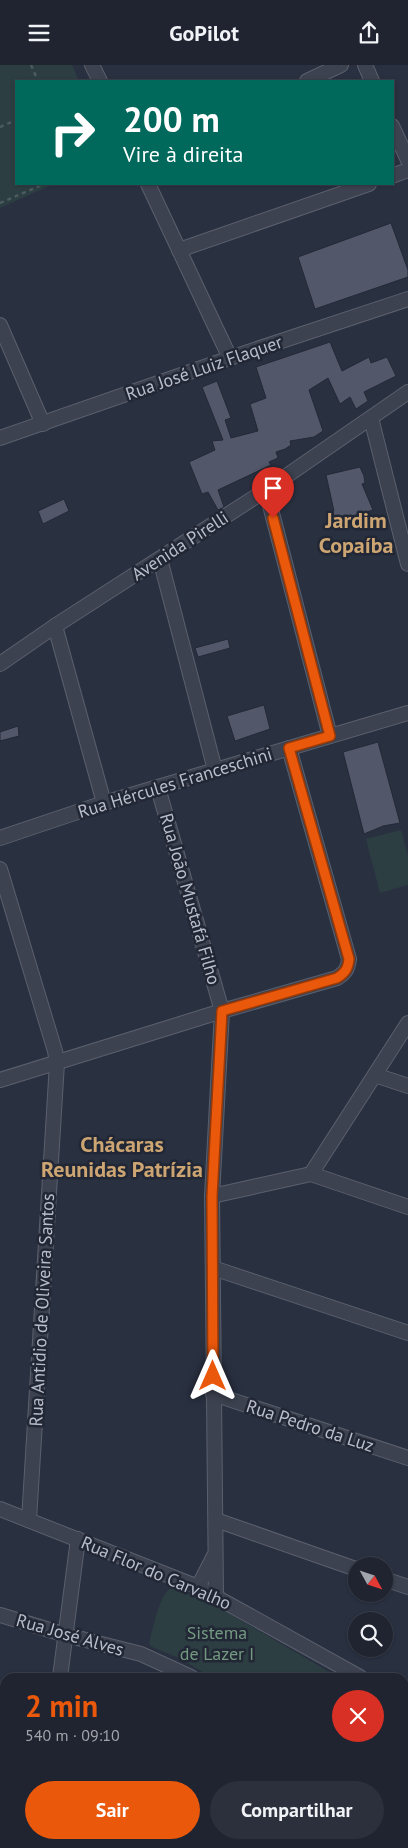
<!DOCTYPE html>
<html lang="pt">
<meta charset="utf-8">
<style>
body{margin:0;font-family:"PT Sans",sans-serif;background:#2c303c;color:#f1f3f6;height:100vh;display:flex;flex-direction:column;font-size:19px;white-space:nowrap}
*{box-sizing:border-box;margin:0}
p{font-size:16px;color:#a1a4ab}
.icon{flex:none;width:28px;height:28px;fill:none;stroke:currentColor;stroke-width:2;stroke-linecap:round;stroke-linejoin:round}
.map{position:relative;flex:1;overflow:hidden}
.details{position:absolute;left:0px;top:1608px;width:409px;height:176px;display:flex;flex-direction:column;background:#1f2430;border-radius:15px 15px 0 0;box-shadow:0 1px 4px #0004,0 0 0 1px #3c414c}
.details>*{flex:none}
.hud{position:absolute;left:15px;top:15px;width:379px;height:105px;border-radius:0px;box-shadow:0 1px 4px #0004,0 0 0 1px #3c414c;background:#00695c;color:#fff;overflow:hidden}
.needle{width:32px;rotate:130deg}
.tools{position:absolute;left:348px;top:1492px;display:grid;gap:10px}
.tools a{display:grid;place-items:center;width:45px;height:45px;border-radius:50%;background:#1f2430;box-shadow:0 1px 4px #0004,0 0 0 1px #3c414c;font-size:25px}
.pin{position:absolute;display:grid;place-items:center;width:42px;height:42px;color:#fff;margin:-51px -21px;border-radius:50% 50% 50% 0;rotate:-45deg;box-shadow:0 0 5px #0007}
.pin .icon{rotate:45deg}
.me{position:absolute;width:55px;margin:-28px;rotate:0deg;stroke-linejoin:round;filter:drop-shadow(0 0 4px #0008)}
.turn{display:flex;align-items:center;gap:18px;height:105px;padding:0 25px;font-size:22px}
.turn .icon{width:65px;height:65px;stroke-width:2.5}
.turn b{display:block;font-size:35px;line-height:42px}
.round{display:grid;place-items:center;flex:none;width:52px;height:52px;border-radius:26px;background:#2c303c}
.overview{display:flex;align-items:center;justify-content:space-between;height:85px;padding:0 25px}
h1{font-size:30px;font-weight:700;line-height:38px;color:#ea580c}
.button{display:flex;gap:10px;margin-top:auto;padding:10px 25px}
.button a{flex:1;height:58px;border-radius:30px;background:#ea580c;color:#fff;font-size:20px;font-weight:700;line-height:58px;text-align:center}
.button a+a{background:#2c303c;color:#f1f3f6}
header{display:flex;justify-content:space-between;align-items:center;height:65px;padding:0 25px;background:#1f2430;font-size:22px;font-weight:700}
.map>svg:first-child{display:block}
.green{fill:#2c3e42}
.building{fill:#52586a;stroke:#242937}
.lines{fill:none;stroke-linecap:round;stroke-linejoin:round}
.minor-casing{stroke:#5b606d;stroke-width:16}
.path{stroke:#4b5b60;stroke-width:2.5;stroke-dasharray:4 4;stroke-linecap:butt}
.minor{stroke:#3d4250;stroke-width:14}
.route-casing{stroke:#983908;stroke-width:12}
.route{stroke:#ea580c;stroke-width:9}
.labels{text-anchor:middle;stroke-width:5;stroke-linejoin:round;paint-order:stroke}
.street-label{font-size:18px;fill:#babeca;stroke:#222735}
.park-label{font-size:18px;fill:#739981;stroke:#222735}
.district-label{font-size:22px;font-weight:bold;fill:#cda572;stroke:#222735}
</style>
<header><svg class="icon" aria-label="menu" viewBox="0 0 24 24"><path d="M4 6h16M4 12h16M4 18h16"/></svg>GoPilot<svg class="icon" aria-label="share" viewBox="0 0 24 24"><path d="M12 15V3M7 8l5-5 5 5M5 13v7h14v-7"/></svg></header>
<div class="map">
<svg width="408" height="1783" viewBox="0 0 408 1783">
<rect width="100%" height="100%" fill="#293040"/>
<g class="green">
<polygon points="0,0 72,0 79,16 16,16 16,119 54,119 0,143"/>
<polygon points="401,765 408,791 408,820 380,828 366,774"/>
<path d="M 172,1522 L 218,1542 L 338,1612 L 211,1612 L 179,1593 L 152,1582 L 149,1579 C 153,1564 159,1529 172,1522 Z"/>
<rect x="59" y="1779" width="72" height="4"/>
</g>
<g class="building">
<polygon points="391,158 408,205 408,212 315,244 298,192"/>
<polygon points="330,277 342,306 369,292 371,298 387,292 396,311 364,327 368,336 356,344 350,332 340,339 328,313 309,325 323,366 314,372 290,376 291,380 285,384 276,387 278,393 269,397 271,400 218,425 224,442 218,445 208,427 202,429 189,397 215,385 212,376 223,375 202,322 217,316 231,353 225,355 231,373 258,366 250,339 266,333 256,302"/>
<polygon points="360,402 364,411 365,418 362,419 373,445 335,456 333,446 334,446 326,410"/>
<polygon points="64,434 69,446 43,459 38,446"/>
<polygon points="228,574 230,583 198,592 195,583"/>
<polygon points="264,640 270,664 235,676 227,651"/>
<polygon points="18,661 19,671 0,676 0,667"/>
<polygon points="378,677 400,758 383,761 364,769 343,687"/>
</g>
<g class="lines">
<g class="minor-casing">
<g id="minor">
<polyline points="92,0 100,16"/>
<polyline points="365,0 372,16"/>
<polyline points="307,16 341,0"/>
<polyline points="392,61 408,95"/>
<polyline points="392,111 408,105"/>
<polyline points="148,119 230,293"/>
<polyline points="179,185 369,119"/>
<polyline points="0,260 43,359"/>
<polyline points="371,353 408,499"/>
<polyline points="0,373 230,293 408,234"/>
<polyline points="266,425 330,671"/>
<polyline points="160,494 215,705"/>
<polyline points="55,561 104,738"/>
<polyline points="0,599 55,561 266,425 408,327"/>
<polyline points="158,723 222,946 212,1131 216,1530"/>
<polyline points="0,773 104,738 408,648"/>
<polyline points="0,804 55,986 57,998 29,1455"/>
<polyline points="375,1010 408,1021"/>
<path d="M 0,1015 L 222,946 L 337,913 C 345,908 348,904 349,894 L 289,683"/>
<polyline points="311,1109 408,958"/>
<polyline points="311,1109 408,1142"/>
<polyline points="212,1131 311,1109"/>
<polyline points="213,1203 408,1268"/>
<polyline points="213,1329 408,1393"/>
<polyline points="0,1444 198,1522 360,1612"/>
<polyline points="216,1455 356,1504"/>
<polyline points="384,1514 408,1522"/>
<polyline points="198,1522 214,1491"/>
<polyline points="0,1550 66,1570 141,1589 191,1612"/>
<polyline points="60,1612 78,1474"/>
<polyline points="404,1638 408,1640"/>
<polyline points="0,1655 5,1656"/>
<polyline points="404,1706 408,1679"/>
<polyline points="0,1759 5,1761"/>
<polyline points="144,1779 144,1783"/>
<polyline points="310,1779 321,1783"/>
<polyline points="43,1783 43,1779"/>
<polyline points="388,1783 389,1779"/>
</g>
</g>
<g class="path">
<polyline points="31,0 38,16"/>
<polyline points="0,62 16,55"/>
<polyline points="0,138 44,119"/>
</g>
<use href="#minor" class="minor"/>
</g>
<g class="lines">
<g class="route-casing">
<path id="route" d="M 213,1311 L 212,1131 L 222,946 L 337,913 C 345,908 348,904 349,894 L 289,683 L 330,671 L 273,453"/>
</g>
<use href="#route" class="route"/>
</g>
<g class="labels">
<g class="street-label">
<text transform="translate(204 303) rotate(-19)" y="6">Rua José Luiz Flaquer</text>
<text transform="translate(180 481) rotate(-33)" y="6">Avenida Pirelli</text>
<text transform="translate(175 718) rotate(-17)" y="6">Rua Hércules Franceschini</text>
<text transform="translate(190 834) rotate(74)" y="6">Rua João Mustafá Filho</text>
<text transform="translate(42 1245) rotate(-87)" y="6">Rua Antidio de Oliveira Santos</text>
<text transform="translate(310 1361) rotate(18)" y="6">Rua Pedro da Luz</text>
<text transform="translate(156 1508) rotate(23)" y="6">Rua Flor do Carvalho</text>
<text transform="translate(70 1570) rotate(16)" y="6">Rua José Alves</text>
</g>
<g class="park-label">
<text x="217" y="1574">Sistema<tspan x="217" dy="21">de Lazer I</tspan></text>
</g>
<g class="district-label">
<text x="356" y="463">Jardim<tspan x="356" dy="25">Copaíba</tspan></text>
<text x="122" y="1087">Chácaras<tspan x="122" dy="25">Reunidas Patrízia</tspan></text>
</g>
</g>
</svg>
<div class="tools">
<a><svg class="needle" viewBox="-14 -14 28 28"><path d="M0-13l5 13h-10z" fill="#e53935"/><path d="M0 13l5-13h-10z" fill="#a1a4ab"/></svg></a>
<a><svg class="icon" aria-label="search" viewBox="0 0 24 24"><circle cx="10" cy="10" r="6"/><path d="M15 15l6 6"/></svg></a>
</div>
<div class="pin" style="left:273px;top:453px;background:#d93025"><svg class="icon" aria-label="arrive" viewBox="0 0 24 24"><path d="M6 21V4h12l-3 4 3 4H6"/></svg></div>
<svg class="me" style="left:213px;top:1311px" viewBox="-20 -20 40 40"><path d="M0-17L14 15 0 8-14 15z" fill="#ea580c" stroke="#fff" stroke-width="4"/></svg>
<div class="hud">
<div class="turn"><svg class="icon" aria-label="right" viewBox="0 0 24 24"><path d="M7 20v-9h11M14 6l5 5-5 5"/></svg><div><b>200 m</b>Vire à direita</div></div>
</div>
<section class="details">
<div class="overview"><div><h1>2 min</h1><p>540 m · 09:10</p></div><a class="round" style="background:#d93025;color:#fff"><svg class="icon" aria-label="close" viewBox="0 0 24 24"><path d="M6 6l12 12M18 6L6 18"/></svg></a></div>
<div class="button"><a>Sair</a><a>Compartilhar</a></div>
</section>
</div>
